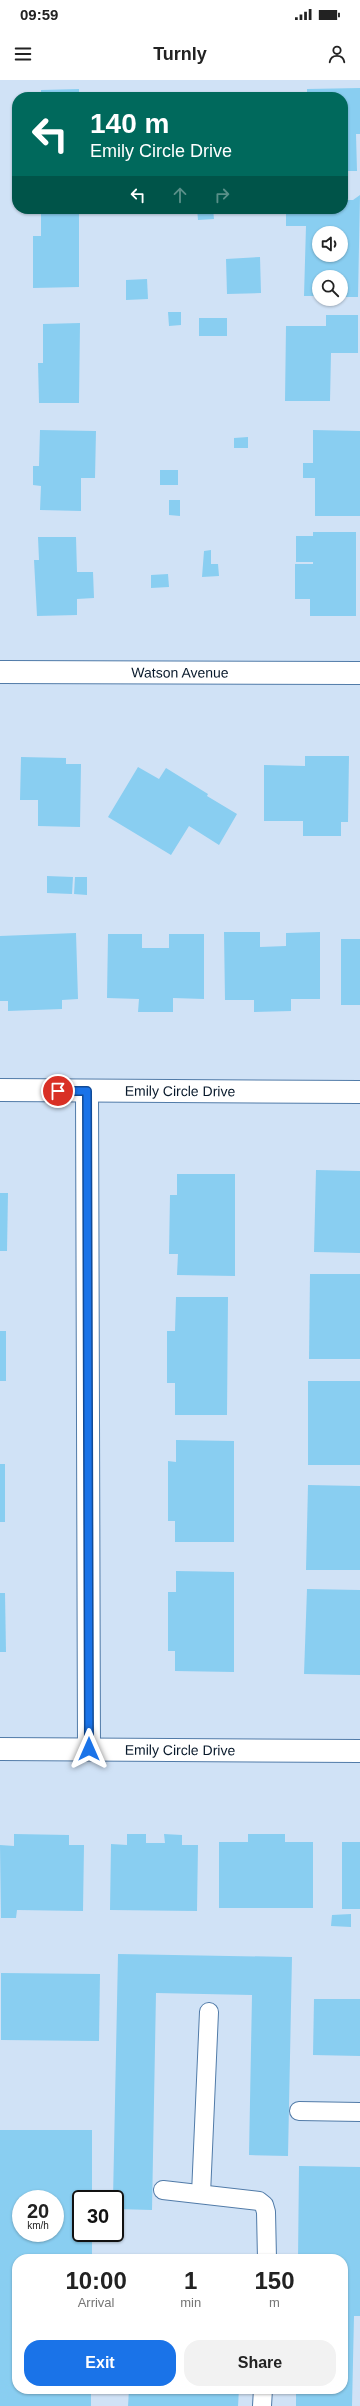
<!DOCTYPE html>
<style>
body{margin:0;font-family:Helvetica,sans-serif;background:#f2f2f2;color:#222;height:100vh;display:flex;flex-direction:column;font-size:15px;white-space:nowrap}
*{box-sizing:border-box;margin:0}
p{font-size:13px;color:#767676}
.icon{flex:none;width:22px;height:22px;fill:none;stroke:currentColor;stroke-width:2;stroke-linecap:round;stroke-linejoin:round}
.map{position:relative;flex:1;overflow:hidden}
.sheet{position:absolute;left:12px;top:2174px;width:336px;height:140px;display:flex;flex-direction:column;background:#fff;border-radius:16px;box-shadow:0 1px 3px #0004}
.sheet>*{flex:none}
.hud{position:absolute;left:12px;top:12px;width:336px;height:122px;border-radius:16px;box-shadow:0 1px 3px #0004;background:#00695c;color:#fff;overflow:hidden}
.controls{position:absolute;left:312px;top:146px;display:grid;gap:8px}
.controls a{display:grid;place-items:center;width:36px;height:36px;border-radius:50%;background:#fff;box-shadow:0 1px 3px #0004;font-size:20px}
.speed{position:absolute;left:12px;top:2110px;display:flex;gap:8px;font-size:20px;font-weight:700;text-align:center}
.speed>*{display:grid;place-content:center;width:52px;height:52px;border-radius:50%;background:#fff;box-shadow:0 1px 3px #0004;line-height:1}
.speed small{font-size:10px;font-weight:400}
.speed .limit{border:2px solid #111;border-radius:6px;background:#fff;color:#111}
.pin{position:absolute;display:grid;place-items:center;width:34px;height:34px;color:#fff;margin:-17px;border:2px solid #fff;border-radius:50%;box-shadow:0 1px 4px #0007}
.me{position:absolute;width:44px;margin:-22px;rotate:0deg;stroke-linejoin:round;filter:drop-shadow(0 0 3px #0008)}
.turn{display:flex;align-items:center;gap:14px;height:84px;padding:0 12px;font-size:18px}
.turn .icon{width:52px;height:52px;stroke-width:2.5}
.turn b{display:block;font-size:28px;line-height:34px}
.lanes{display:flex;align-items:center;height:38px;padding:0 12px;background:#0003;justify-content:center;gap:20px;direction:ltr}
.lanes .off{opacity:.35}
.eta{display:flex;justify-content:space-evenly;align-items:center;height:68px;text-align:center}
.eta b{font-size:24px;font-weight:700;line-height:28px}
.cta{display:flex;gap:8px;margin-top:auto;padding:8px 12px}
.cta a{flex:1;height:46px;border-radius:16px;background:#1a73e8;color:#fff;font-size:16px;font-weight:700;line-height:46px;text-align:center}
.cta a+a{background:#f2f2f2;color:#222}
.status{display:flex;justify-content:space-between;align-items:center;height:28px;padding:0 20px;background:#fff;direction:ltr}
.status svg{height:11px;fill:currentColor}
header{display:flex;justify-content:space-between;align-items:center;height:52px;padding:0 12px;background:#fff;font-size:18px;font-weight:700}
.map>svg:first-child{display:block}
.building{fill:#89cef1;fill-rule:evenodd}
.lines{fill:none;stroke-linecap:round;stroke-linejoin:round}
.lane-casing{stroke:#517ba8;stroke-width:20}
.street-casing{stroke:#517ba8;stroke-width:24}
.lane{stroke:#fff;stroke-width:18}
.street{stroke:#fff;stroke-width:22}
.route-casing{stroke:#114b97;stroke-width:10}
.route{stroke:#1a73e8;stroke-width:7}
.labels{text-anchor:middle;stroke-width:4;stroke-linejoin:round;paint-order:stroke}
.street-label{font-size:14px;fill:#08192b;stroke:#d0e2f6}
</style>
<div class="status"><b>09:59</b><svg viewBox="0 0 49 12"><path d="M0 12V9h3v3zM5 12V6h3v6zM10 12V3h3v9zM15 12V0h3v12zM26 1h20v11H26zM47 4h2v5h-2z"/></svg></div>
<header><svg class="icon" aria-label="menu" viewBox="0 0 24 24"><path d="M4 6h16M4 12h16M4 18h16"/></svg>Turnly<svg class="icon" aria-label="person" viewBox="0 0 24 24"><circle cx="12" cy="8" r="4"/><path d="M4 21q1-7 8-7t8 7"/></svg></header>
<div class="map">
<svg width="360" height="2326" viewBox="0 0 360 2326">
<rect width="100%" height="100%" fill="#d0e2f6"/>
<g class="building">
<polygon points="360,8 360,54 356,54 357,91 343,91 343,17 307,17 307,9"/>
<polygon points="79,9 79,17 41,17 41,10"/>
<path d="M 360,115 L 358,217 L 341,217 L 341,197 L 319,197 L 319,216 L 304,216 L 306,146 L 286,146 L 286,129 L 343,129 L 343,120 L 353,120 ZM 319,153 L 341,153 L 341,175 L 319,175 Z"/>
<polygon points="41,129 79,129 79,207 33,208 33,156 41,156"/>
<polygon points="197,129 213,129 214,139 198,140"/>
<polygon points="260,177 261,213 227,214 226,179"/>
<polygon points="147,199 148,219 126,220 126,200"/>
<polygon points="168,232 181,232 181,245 169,246"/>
<polygon points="326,235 358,235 358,273 331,273 330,321 285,321 286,246 326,246"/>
<rect x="199" y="238" width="28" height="18"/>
<polygon points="80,243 79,323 39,323 38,283 43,283 43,244"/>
<polygon points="40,350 96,351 95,398 81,398 81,431 40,430 41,406 33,405 33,386 39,386"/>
<polygon points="313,350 360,351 360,436 315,436 315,398 303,398 303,383 313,383"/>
<polygon points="248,357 248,368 234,368 234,358"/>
<rect x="160" y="390" width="18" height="15"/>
<polygon points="169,420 180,420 180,436 169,435"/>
<polygon points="313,452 356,452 356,536 310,536 310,519 295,519 295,484 313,484 313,482 296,482 296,456 313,456"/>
<polygon points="38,457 76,457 77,492 93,492 94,518 77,519 77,535 37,536 34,480 39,480"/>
<polygon points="211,470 211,484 218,484 219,496 202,497 204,471"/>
<polygon points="168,494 169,507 151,508 151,495"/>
<polygon points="305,676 349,676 348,742 341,742 341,756 303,756 303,741 264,741 264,685 305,686"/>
<polygon points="21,677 66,678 66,684 81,684 80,747 38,746 38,720 20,720"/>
<polygon points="138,687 159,699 166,688 208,714 207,716 237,734 219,765 189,746 171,775 108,737"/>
<polygon points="47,796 73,797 72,814 47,813"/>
<polygon points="75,797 87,797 87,815 74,814"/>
<polygon points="224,852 260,852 260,867 286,866 286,853 320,852 320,919 291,919 291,931 254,932 254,920 225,920"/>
<polygon points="76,853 78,919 62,920 62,929 8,931 8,921 0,921 0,856"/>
<polygon points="108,854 142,854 142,868 169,868 169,854 204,854 204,919 173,918 173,932 138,932 139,919 107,918"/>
<rect x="341" y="859" width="19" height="66"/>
<polygon points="316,1090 360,1091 360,1173 314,1172"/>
<polygon points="177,1094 235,1094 235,1196 177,1195 178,1174 169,1174 170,1115 177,1115"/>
<polygon points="0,1113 8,1113 7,1171 0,1171"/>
<polygon points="310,1194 360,1194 360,1279 309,1279"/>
<polygon points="176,1217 228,1217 227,1335 175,1335 175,1303 167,1303 167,1251 175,1251"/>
<rect x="0" y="1251" width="6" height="50"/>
<rect x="308" y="1301" width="52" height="84"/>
<polygon points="176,1360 234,1361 234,1462 175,1462 175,1441 168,1441 168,1381 176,1382"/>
<rect x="0" y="1384" width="5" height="58"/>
<polygon points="308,1405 360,1406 360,1490 306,1490"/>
<polygon points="176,1491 234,1492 234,1592 175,1591 175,1571 168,1571 168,1512 176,1512"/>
<polygon points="307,1509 360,1510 360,1595 304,1594"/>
<polygon points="0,1513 5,1513 6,1572 0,1572"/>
<polygon points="14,1754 69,1755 69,1765 84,1765 83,1831 17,1830 16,1838 1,1838 0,1765 14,1766"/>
<polygon points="127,1754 146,1754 146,1763 165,1763 164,1754 182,1755 182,1765 198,1765 197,1831 110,1830 111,1764 127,1765"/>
<polygon points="248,1754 285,1754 285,1762 313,1762 313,1828 219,1828 219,1762 248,1762"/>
<rect x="342" y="1762" width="18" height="67"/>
<polygon points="351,1834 351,1847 331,1846 332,1835"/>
<polygon points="118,1874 292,1877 288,2076 249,2075 252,1915 156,1913 152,2130 115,2129 115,2119 113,2119"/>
<polygon points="1,1893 100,1894 99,1961 1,1960"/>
<polygon points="314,1919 360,1919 360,1976 313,1975"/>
<path d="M 0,2050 L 92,2050 L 92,2119 L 81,2119 L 81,2153 L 92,2153 L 92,2179 L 17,2179 L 17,2309 L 91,2309 L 91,2326 L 0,2326 ZM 21,2119 L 55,2119 L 55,2153 L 21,2153 Z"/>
<polygon points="299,2086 360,2087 360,2236 354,2236 352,2326 296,2326 296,2309 343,2309 343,2179 298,2179"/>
<polygon points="119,2177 158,2178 158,2179 119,2179"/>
<polygon points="129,2309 239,2309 238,2326 128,2326"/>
</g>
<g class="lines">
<g class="lane-casing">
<g id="lane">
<polyline points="299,2031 360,2032"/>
<polyline points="163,2110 259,2121 264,2125 266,2132 267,2179"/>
<polyline points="201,2114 209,1932"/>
<polyline points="262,2326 263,2309"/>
</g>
</g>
<g class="street-casing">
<g id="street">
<path id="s1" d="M 0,592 L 360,593"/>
<path id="s2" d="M 0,1010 L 360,1012"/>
<polyline points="87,1011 89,1669"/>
<path id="s3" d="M 0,1669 L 360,1671"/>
</g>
</g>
<use href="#lane" class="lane"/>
<use href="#street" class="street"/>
</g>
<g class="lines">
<g class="route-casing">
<polyline id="route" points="58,1011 87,1011 89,1669"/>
</g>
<use href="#route" class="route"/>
</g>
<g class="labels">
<g class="street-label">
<text dy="5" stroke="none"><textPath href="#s1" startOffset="180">Watson Avenue</textPath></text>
<text dy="5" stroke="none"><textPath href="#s2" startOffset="180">Emily Circle Drive</textPath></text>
<text dy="5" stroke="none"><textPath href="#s3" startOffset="180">Emily Circle Drive</textPath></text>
</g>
</g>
</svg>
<div class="controls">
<a><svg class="icon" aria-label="sound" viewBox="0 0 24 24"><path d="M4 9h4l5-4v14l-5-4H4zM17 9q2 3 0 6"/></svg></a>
<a><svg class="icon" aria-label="search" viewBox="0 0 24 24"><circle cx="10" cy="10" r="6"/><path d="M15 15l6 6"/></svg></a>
</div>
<div class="speed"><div>20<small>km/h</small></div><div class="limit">30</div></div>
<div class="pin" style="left:58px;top:1011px;background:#d93025"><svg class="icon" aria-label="arrive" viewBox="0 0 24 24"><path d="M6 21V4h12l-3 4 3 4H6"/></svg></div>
<svg class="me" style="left:89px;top:1669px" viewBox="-20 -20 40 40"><path d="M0-17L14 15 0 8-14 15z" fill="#1a73e8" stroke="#fff" stroke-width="4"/></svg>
<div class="hud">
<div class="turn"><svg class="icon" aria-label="left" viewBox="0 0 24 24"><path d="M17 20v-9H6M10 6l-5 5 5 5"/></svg><div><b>140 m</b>Emily Circle Drive</div></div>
<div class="lanes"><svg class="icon" aria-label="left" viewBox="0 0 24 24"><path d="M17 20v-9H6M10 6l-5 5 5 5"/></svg><svg class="icon off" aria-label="ahead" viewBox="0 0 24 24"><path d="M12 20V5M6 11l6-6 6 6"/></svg><svg class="icon off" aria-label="right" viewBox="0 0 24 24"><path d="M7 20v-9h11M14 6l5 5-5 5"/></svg></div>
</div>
<section class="sheet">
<div class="eta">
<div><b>10:00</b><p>Arrival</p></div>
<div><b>1</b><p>min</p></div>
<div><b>150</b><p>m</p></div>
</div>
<div class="cta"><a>Exit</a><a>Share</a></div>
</section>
</div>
